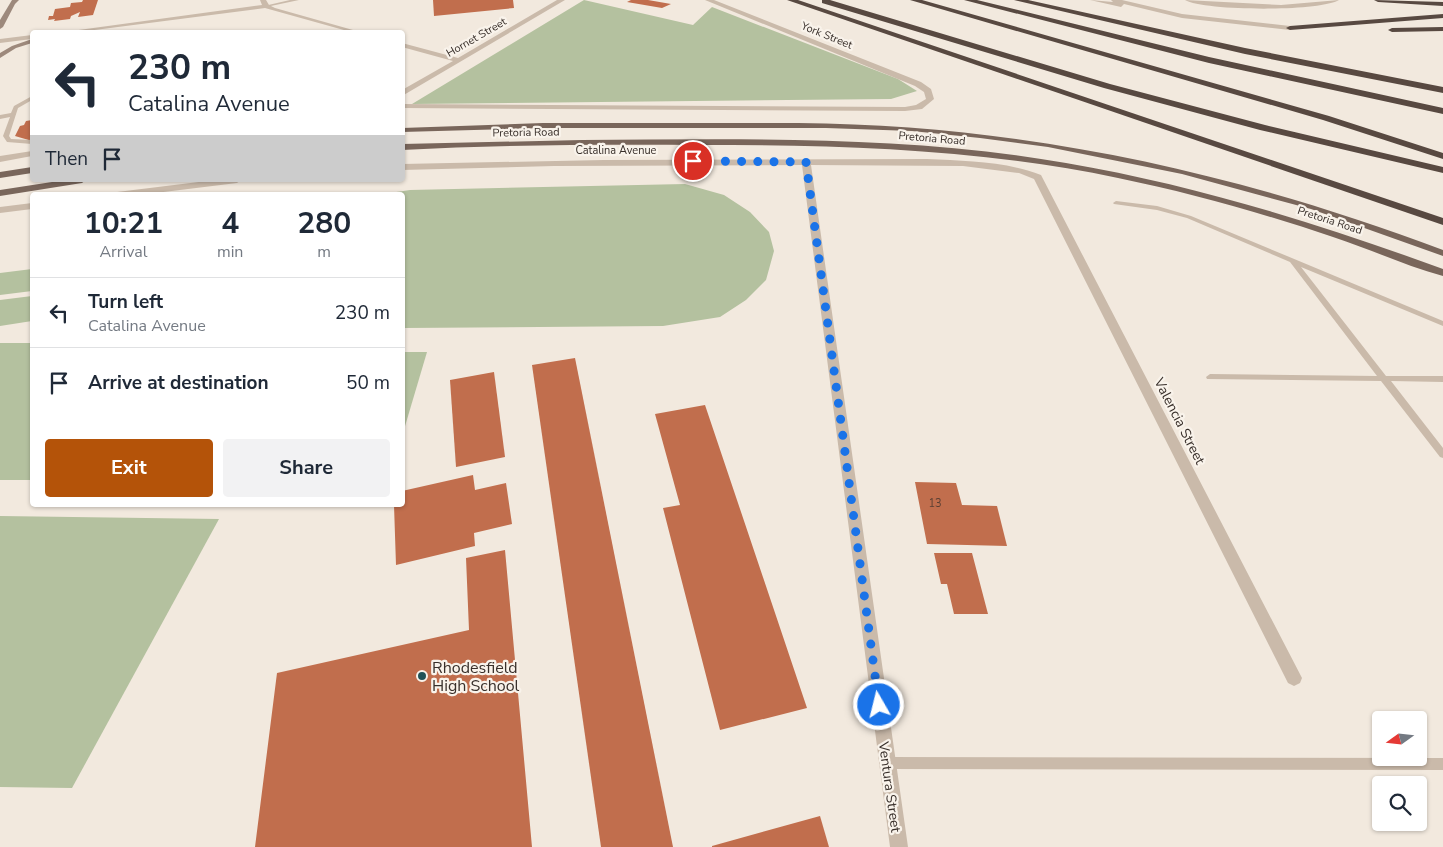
<!DOCTYPE html>
<style>
body{margin:0;font-family:"Nunito Sans",sans-serif;background:#f2f2f3;color:#1f2937;height:100vh;display:flex;flex-direction:column;font-size:19px;white-space:nowrap}
*{box-sizing:border-box;margin:0}
p{font-size:16px;color:#747a83}
.icon{flex:none;width:28px;height:28px;fill:none;stroke:currentColor;stroke-width:2;stroke-linecap:round;stroke-linejoin:round}
.map{position:relative;flex:1;overflow:hidden}
.side{position:absolute;left:30px;top:192px;width:375px;height:315px;display:flex;flex-direction:column;background:#fff;border-radius:5px;box-shadow:0 1px 4px #0004}
.side>*{flex:none}
.guide{position:absolute;left:30px;top:30px;width:375px;height:152px;border-radius:5px;box-shadow:0 1px 4px #0004;background:#fff;color:#1f2937;overflow:hidden}
.needle{width:32px;rotate:255deg}
.buttons{position:absolute;left:1372px;top:711px;display:grid;gap:10px}
.buttons a{display:grid;place-items:center;width:55px;height:55px;border-radius:5px;background:#fff;box-shadow:0 1px 4px #0004;font-size:25px}
.pin{position:absolute;display:grid;place-items:center;width:42px;height:42px;color:#fff;margin:-21px;border:2px solid #fff;border-radius:50%;box-shadow:0 1px 5px #0007}
.me{position:absolute;width:55px;margin:-28px;rotate:352deg;stroke-linejoin:round;filter:drop-shadow(0 0 4px #0008)}
.turn{display:flex;align-items:center;gap:18px;height:105px;padding:0 15px;font-size:22px}
.turn .icon{width:65px;height:65px;stroke-width:2.5}
.turn b{display:block;font-size:35px;line-height:42px}
.then{display:flex;align-items:center;height:48px;padding:0 15px;background:#0003;gap:10px;font-size:19px}
.eta{display:flex;justify-content:space-evenly;align-items:center;height:85px;text-align:center}
.eta b{font-size:30px;font-weight:700;line-height:35px}
.button{display:flex;gap:10px;margin-top:auto;padding:10px 15px}
.button a{flex:1;height:58px;border-radius:5px;background:#b45309;color:#fff;font-size:20px;font-weight:700;line-height:58px;text-align:center}
.button a+a{background:#f2f2f3;color:#1f2937}
ul{padding:0;list-style:none}
li{display:flex;align-items:center;gap:15px;height:70px;padding:0 15px;border-top:1px solid #e0e1e3}
li div{flex:1}
li b{display:block;font-size:19px}
li em{font-style:normal}
.map>svg:first-child{display:block}
.green{fill:#b4c19f}
.building{fill:#c16e4d}
.lines{fill:none;stroke-linecap:round;stroke-linejoin:round}
.lane{fill:#cabaaa;fill-rule:evenodd}
.street{fill:#cabaaa;fill-rule:evenodd}
.secondary{fill:#9d897c;fill-rule:evenodd}
.primary{fill:#79665b;fill-rule:evenodd}
.highway{fill:#584941;fill-rule:evenodd}
.route{stroke:#1a73e8;stroke-width:9;stroke-dasharray:0 16.2}
.poi-dot{fill:#205258;stroke:#f9f3eb;stroke-width:2}
.labels{text-anchor:middle;stroke-width:4.5;stroke-linejoin:round;paint-order:stroke}
.far-street-label{font-size:11px;fill:#382f2a;stroke:#f9f3eb}
.number-label{font-size:11px;fill:#5a3f33}
.street-label{font-size:14px;fill:#382f2a;stroke:#f9f3eb}
.near-poi-label{font-size:16px;fill:#382f2a;stroke:#f9f3eb;text-anchor:start}
</style>
<div class="map">
<svg width="1443" height="847" viewBox="0 0 1443 847">
<rect width="100%" height="100%" fill="#f2e9de"/>
<g class="green">
<polygon points="584,0 693,25 712,7 898,79 917,91 891,99 412,104"/>
<polygon points="685,184 724,195 750,212 769,232 774,251 766,280 746,300 720,317 663,326 403,328 402,195 376,195 410,190"/>
<polygon points="32,269 32,291 0,295 0,273"/>
<polygon points="32,296 32,321 0,326 0,300"/>
<rect x="0" y="343" width="32" height="137"/>
<polygon points="403,352 427,352 403,433 402,352"/>
<polygon points="0,516 219,519 72,788 0,787"/>
</g>
<g class="building">
<polygon points="83,0 98,0 93,15 78,17 80,12 71,16 70,19 54,21 55,19 48,20 49,16 53,16 55,9 70,7 71,3 82,2"/>
<polygon points="433,0 513,0 514,8 434,16"/>
<polygon points="631,0 648,0 671,4 662,8 627,2"/>
<polygon points="32,120 32,141 15,136 20,126 24,125 26,121"/>
<polygon points="575,358 673,847 601,847 532,365"/>
<polygon points="494,372 505,457 456,467 450,380"/>
<polygon points="705,405 807,708 720,730 663,508 680,505 655,414"/>
<polygon points="473,475 475,490 506,483 512,524 474,533 475,546 396,565 394,505 402,505 402,491"/>
<polygon points="915,482 956,483 962,505 997,506 1007,546 927,544"/>
<polygon points="505,550 532,847 255,847 277,673 469,630 466,558"/>
<polygon points="934,553 972,553 988,614 954,614 947,584 941,584"/>
<polygon points="820,816 829,847 712,847 712,846"/>
</g>
<g class="lines">
<g class="lane">
<polygon points="290,0 299,0 266,7 264,6"/>
<polygon points="32,96 32,100 18,108 9,136 11,139 32,140 32,144 7,142 3,136 10,117 0,119 0,115 11,113 14,106"/>
<polygon points="1116,201 1157,206 1191,216 1443,321 1443,326 1301,267 1386,376 1443,376 1443,382 1391,381 1443,448 1443,458 1440,457 1381,381 1207,379 1206,377 1210,374 1377,376 1290,262 1187,218 1157,210 1114,204 1113,203"/>
<polygon points="887,757 1443,758 1443,770 887,769 883,767 881,763 883,759"/>
</g>
<g class="street">
<polygon points="260,0 266,0 269,5 275,8 360,32 351,32 265,8 79,32 64,32 262,5"/>
<polygon points="557,0 565,0 402,96 402,90 453,61 402,47 402,43 458,58"/>
<polygon points="705,0 714,0 921,82 931,89 934,99 922,109 905,111 402,108 402,104 905,107 916,105 926,99 924,92 915,86"/>
<polygon points="1090,0 1113,2 1111,0 1122,0 1182,14 1290,26 1293,28 1290,30 1182,18 1124,4 1121,7"/>
<path d="M 1185,0 L 1281,5 L 1339,0 C 1319,12 1204,11 1185,0 Z"/>
<polygon points="32,35 32,39 0,43 0,39"/>
<polygon points="32,151 32,156 0,162 0,156"/>
<path d="M 927,159 C 966,161 1005,161 1041,175 L 1302,678 L 1300,683 L 1294,686 L 1288,683 L 1034,179 L 1019,173 L 963,166 L 811,165 L 908,847 L 890,847 L 802,165 L 554,166 L 402,170 L 402,164 L 604,160 Z"/>
<polygon points="215,180 241,180 237,183 139,195 112,195 117,192"/>
<polygon points="32,203 32,209 0,213 0,207"/>
</g>
<g class="secondary">
<polygon points="12,0 19,0 15,4 3,27 0,29 0,20"/>
<polygon points="68,30 72,31 73,32 65,32"/>
<polygon points="32,39 32,43 16,48 0,58 0,53 12,46"/>
</g>
<g class="primary">
<path d="M 798,123 C 1023,125 1233,171 1443,250 L 1443,256 L 1311,209 L 1182,174 L 1048,147 L 980,138 L 912,131 L 826,128 L 543,128 L 402,132 L 402,128 L 543,123 Z"/>
<path d="M 582,140 C 743,139 907,135 1066,163 C 1195,185 1320,224 1443,269 L 1443,276 C 1406,266 1370,249 1333,237 C 1262,213 1191,193 1118,178 C 980,149 840,145 700,145 C 601,144 502,145 402,150 L 402,144 Z"/>
<polygon points="32,167 32,173 0,178 0,172"/>
<polygon points="65,180 86,180 82,183 0,196 0,190"/>
</g>
<g class="highway">
<polygon points="787,0 798,0 1443,218 1443,225"/>
<polygon points="822,0 830,0 1110,84 1265,125 1443,167 1443,173 1260,130 1104,88 822,3"/>
<polygon points="910,0 922,0 1329,116 1443,153 1443,159 1323,120"/>
<polygon points="964,0 977,0 1209,57 1443,108 1443,114 1209,63"/>
<polygon points="1014,0 1028,0 1245,48 1443,87 1443,93 1245,54"/>
<polygon points="1374,0 1443,2 1443,6 1378,2"/>
<polygon points="1443,14 1443,18 1290,30 1286,28 1290,26"/>
<polygon points="1443,27 1443,31 1392,32 1388,30 1392,28"/>
</g>
</g>
<g class="lines">
<polyline class="route" points="693,161 806,162 879,705"/>
</g>
<circle class="poi-dot" cx="422" cy="676" r="5"/>
<g class="labels">
<g class="far-street-label">
<text transform="translate(827 35) rotate(22)" y="4">York Street</text>
<text transform="translate(476 37) rotate(-30)" y="4">Hornet Street</text>
<text transform="translate(526 132) rotate(-1)" y="4">Pretoria Road</text>
<text transform="translate(932 138) rotate(5)" y="4">Pretoria Road</text>
<text x="616" y="154">Catalina Avenue</text>
<text transform="translate(1330 220) rotate(18)" y="4">Pretoria Road</text>
</g>
<g class="number-label">
<text x="935" y="507">13</text>
</g>
<g class="street-label">
<text transform="translate(1180 421) rotate(63)" y="5">Valencia Street</text>
<text transform="translate(890 787) rotate(82)" y="5">Ventura Street</text>
</g>
<g class="near-poi-label">
<text x="432" y="673">Rhodesfield<tspan x="432" dy="18">High School</tspan></text>
</g>
</g>
</svg>
<div class="buttons">
<a><svg class="needle" viewBox="-14 -14 28 28"><path d="M0-13l5 13h-10z" fill="#e53935"/><path d="M0 13l5-13h-10z" fill="#747a83"/></svg></a>
<a><svg class="icon" aria-label="search" viewBox="0 0 24 24"><circle cx="10" cy="10" r="6"/><path d="M15 15l6 6"/></svg></a>
</div>
<div class="pin" style="left:693px;top:161px;background:#d93025"><svg class="icon" aria-label="arrive" viewBox="0 0 24 24"><path d="M6 21V4h12l-3 4 3 4H6"/></svg></div>
<svg class="me" style="left:879px;top:705px" viewBox="-20 -20 40 40"><circle r="17" fill="#1a73e8" stroke="#fff" stroke-width="3"/><path d="M0-11L8 9 0 5-8 9z" fill="#fff"/></svg>
<div class="guide">
<div class="turn"><svg class="icon" aria-label="left" viewBox="0 0 24 24"><path d="M17 20v-9H6M10 6l-5 5 5 5"/></svg><div><b>230 m</b>Catalina Avenue</div></div>
<div class="then">Then<svg class="icon" aria-label="arrive" viewBox="0 0 24 24"><path d="M6 21V4h12l-3 4 3 4H6"/></svg></div>
</div>
<section class="side">
<div class="eta">
<div><b>10:21</b><p>Arrival</p></div>
<div><b>4</b><p>min</p></div>
<div><b>280</b><p>m</p></div>
</div>
<ul>
<li><svg class="icon" aria-label="left" viewBox="0 0 24 24"><path d="M17 20v-9H6M10 6l-5 5 5 5"/></svg><div><b>Turn left</b><p>Catalina Avenue</p></div><em>230 m</em></li>
<li><svg class="icon" aria-label="arrive" viewBox="0 0 24 24"><path d="M6 21V4h12l-3 4 3 4H6"/></svg><div><b>Arrive at destination</b></div><em>50 m</em></li>
</ul>
<div class="button"><a>Exit</a><a>Share</a></div>
</section>
</div>
